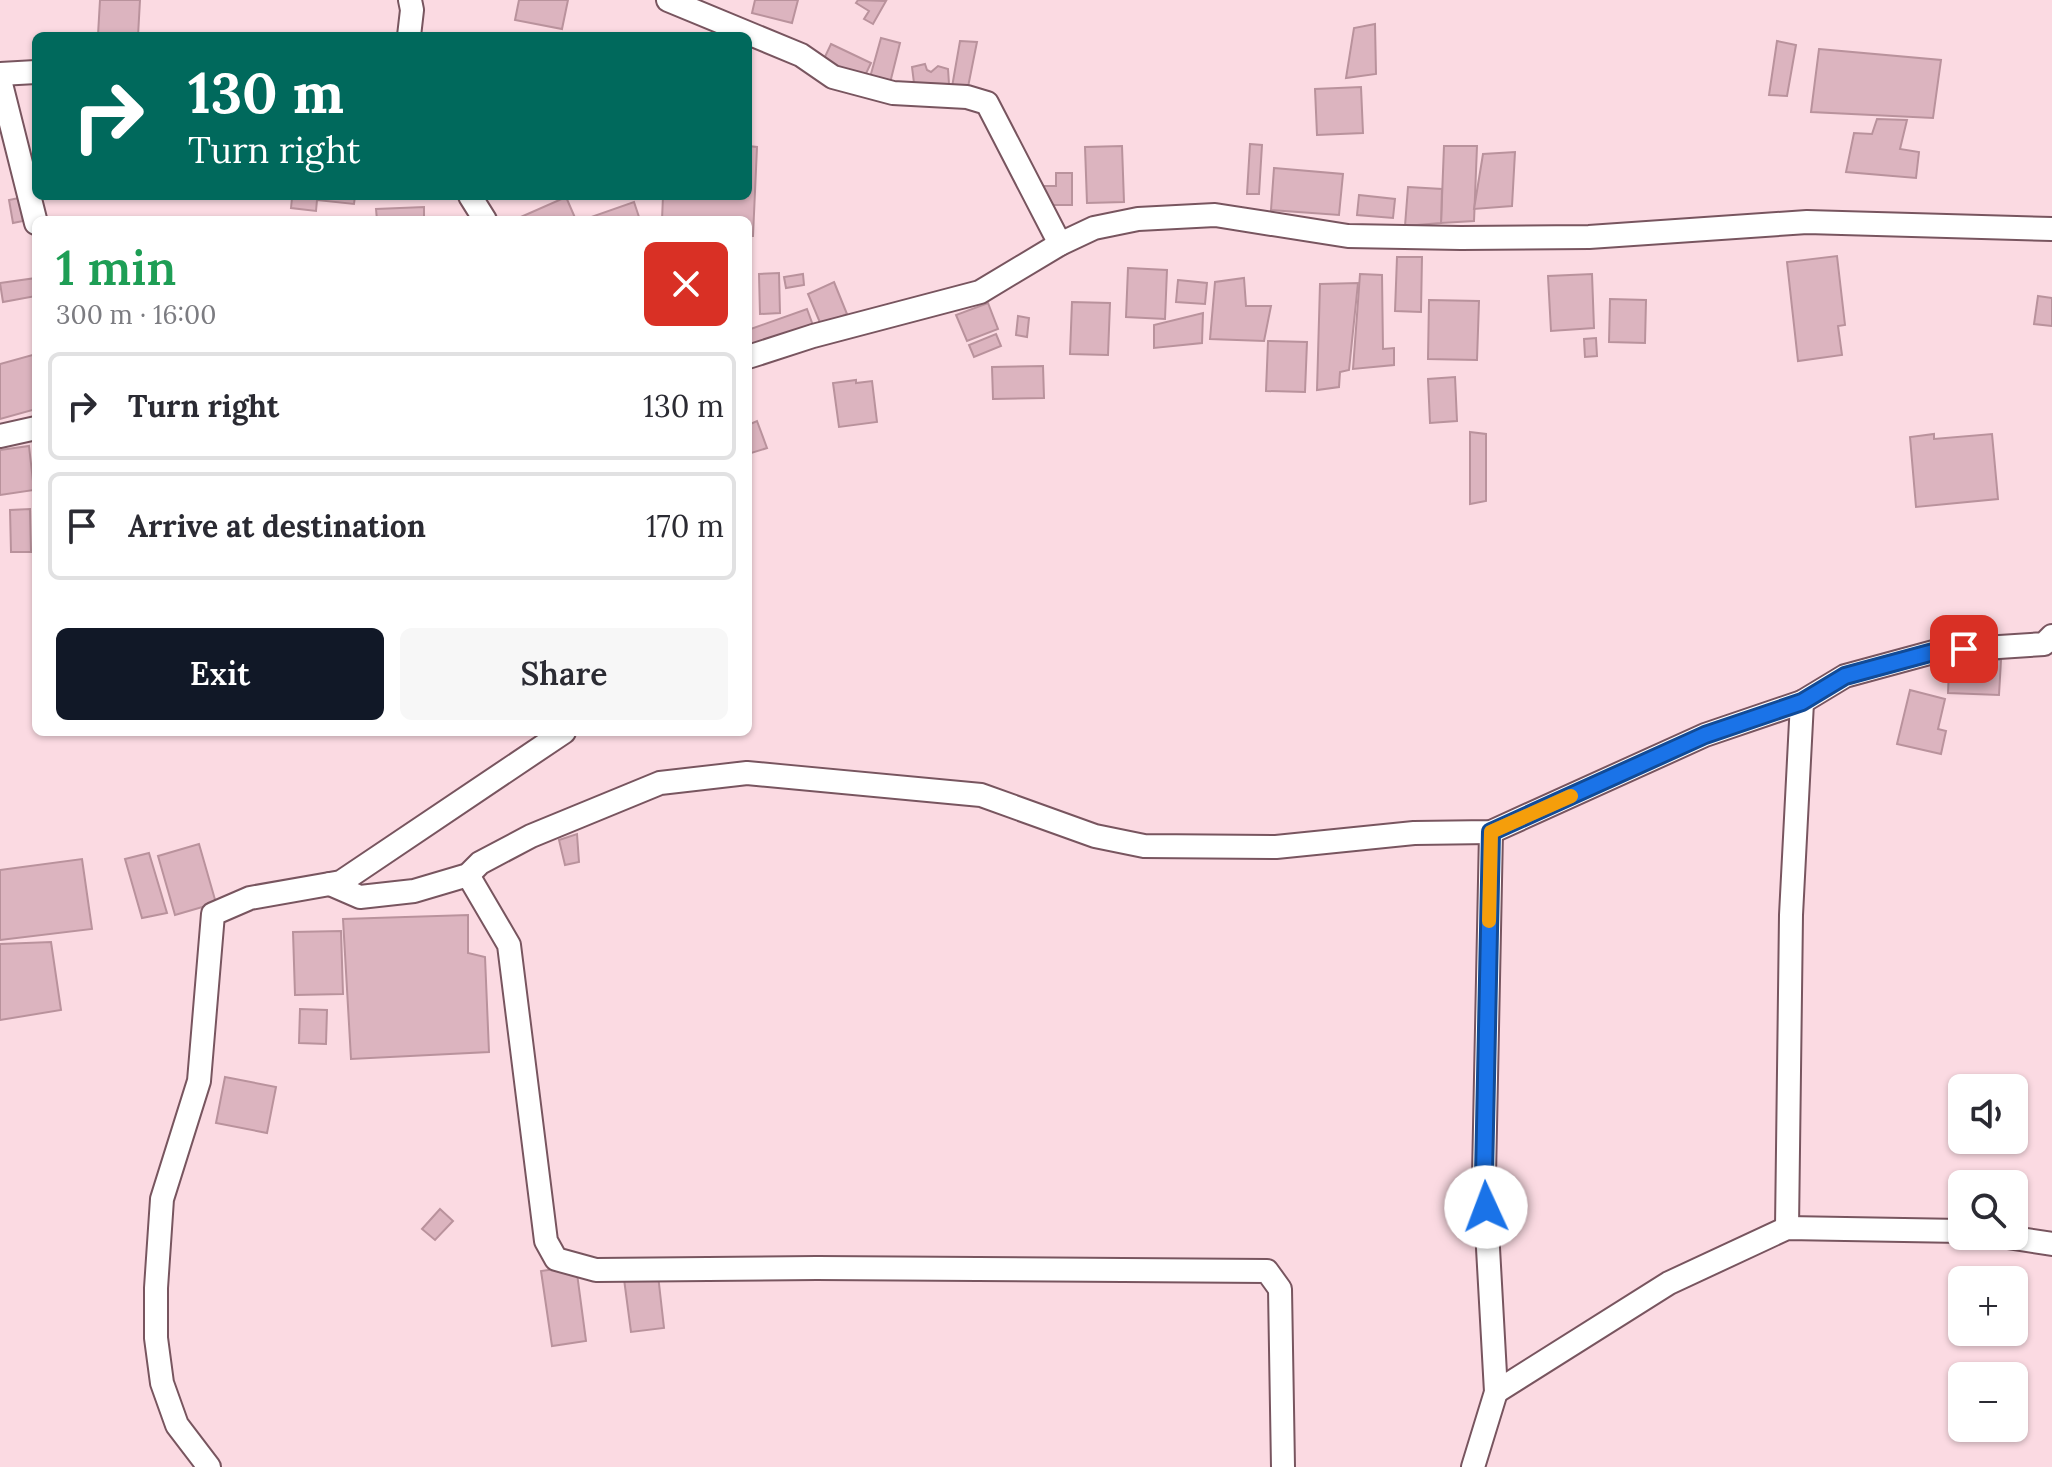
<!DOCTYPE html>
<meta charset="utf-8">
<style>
body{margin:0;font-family:Lora,serif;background:#f7f7f7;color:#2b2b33;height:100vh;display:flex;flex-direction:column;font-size:30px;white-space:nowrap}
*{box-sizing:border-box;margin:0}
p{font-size:26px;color:#7c7c81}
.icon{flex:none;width:44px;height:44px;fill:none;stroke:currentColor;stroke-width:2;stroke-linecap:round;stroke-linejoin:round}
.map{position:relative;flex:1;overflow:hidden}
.drawer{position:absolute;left:32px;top:216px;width:720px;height:520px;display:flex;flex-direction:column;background:#fff;border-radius:12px;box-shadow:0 2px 6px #0004}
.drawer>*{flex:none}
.hud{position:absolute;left:32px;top:32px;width:720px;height:168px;border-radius:12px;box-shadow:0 2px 6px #0004;background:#00695c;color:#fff;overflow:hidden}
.controls{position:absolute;left:1948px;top:1074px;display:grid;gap:16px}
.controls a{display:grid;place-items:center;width:80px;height:80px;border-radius:12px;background:#fff;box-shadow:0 2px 6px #0004;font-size:40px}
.pin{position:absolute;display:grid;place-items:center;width:68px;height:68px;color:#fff;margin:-34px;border-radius:16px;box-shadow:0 4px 12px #0006}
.me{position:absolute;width:88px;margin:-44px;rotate:358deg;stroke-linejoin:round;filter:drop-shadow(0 0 6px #0008)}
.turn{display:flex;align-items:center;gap:28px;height:168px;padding:0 24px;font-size:36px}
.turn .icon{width:104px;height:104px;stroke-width:2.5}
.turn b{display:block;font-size:56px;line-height:68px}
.round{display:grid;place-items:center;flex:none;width:84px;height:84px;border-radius:12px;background:#f7f7f7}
.headline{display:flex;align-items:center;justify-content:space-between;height:136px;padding:0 24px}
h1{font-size:48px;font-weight:600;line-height:60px;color:#1e9e55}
.button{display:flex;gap:16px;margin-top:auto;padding:16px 24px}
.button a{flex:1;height:92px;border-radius:12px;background:#111827;color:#fff;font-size:32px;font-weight:600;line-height:92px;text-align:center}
.button a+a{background:#f7f7f7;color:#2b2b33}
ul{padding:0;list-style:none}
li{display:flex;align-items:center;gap:24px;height:108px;margin:0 16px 12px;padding:0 8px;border:4px solid #e1e1e2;border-radius:12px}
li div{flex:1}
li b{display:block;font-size:30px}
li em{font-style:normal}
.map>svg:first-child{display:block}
.building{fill:#dcb4bf;stroke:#b9929c;stroke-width:2}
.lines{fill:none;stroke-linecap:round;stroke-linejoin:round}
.street-casing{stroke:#78555f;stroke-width:26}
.street{stroke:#fff;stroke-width:22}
.route-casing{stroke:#114b97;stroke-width:20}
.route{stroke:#1a73e8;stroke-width:14}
.slow{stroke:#f59e0b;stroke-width:14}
</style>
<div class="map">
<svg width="2052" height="1467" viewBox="0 0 2052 1467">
<rect width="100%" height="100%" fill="#fbdae2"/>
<g class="building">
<polygon points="100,0 140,0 138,36 98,35"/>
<polygon points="519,0 568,0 562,29 515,20"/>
<polygon points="755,0 798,0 792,23 752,13"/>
<polygon points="858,0 886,1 873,24 864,19 869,11 856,3"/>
<polygon points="1375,24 1376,74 1346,78 1354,28"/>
<polygon points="881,38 900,43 889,87 869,81"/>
<polygon points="960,41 977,42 968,87 952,87"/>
<polygon points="1777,41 1796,45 1787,96 1769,95"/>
<polygon points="831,44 871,63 862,82 822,63"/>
<polygon points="1819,49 1941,60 1933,118 1811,112"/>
<polygon points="925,64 927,70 931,72 938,66 948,69 949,84 914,83 912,67"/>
<polygon points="1361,87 1363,133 1317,135 1315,89"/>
<polygon points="1877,119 1907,120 1900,149 1919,152 1916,178 1846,172 1854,133 1872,134"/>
<polygon points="1250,144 1262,145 1259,194 1247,194"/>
<polygon points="748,146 757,147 753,236 748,236 748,220 662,220 663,196 748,196"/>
<polygon points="1122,146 1124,202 1087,203 1085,147"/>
<polygon points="1444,146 1477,146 1474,221 1441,223"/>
<polygon points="1515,152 1512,206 1474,209 1483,154"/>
<polygon points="1274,168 1343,174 1339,215 1271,210"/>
<polygon points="1056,173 1072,173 1072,205 1040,205 1040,186 1056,186"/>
<polygon points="1408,187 1442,189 1441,223 1405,226"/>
<polygon points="1359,195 1395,199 1393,218 1357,215"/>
<polygon points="301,196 355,196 354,204 317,200 316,211 291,208 292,198 301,199"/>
<polygon points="566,197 576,220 514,220"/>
<polygon points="19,198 23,221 13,223 9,200"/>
<polygon points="634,202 640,220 592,220 591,217"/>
<polygon points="424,207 424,220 377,220 376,209"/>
<polygon points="1837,256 1845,325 1838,326 1842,355 1798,361 1787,262"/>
<polygon points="1397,257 1422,257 1421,312 1395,311"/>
<polygon points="1128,268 1167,270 1165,319 1126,317"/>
<polygon points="779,273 780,313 760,314 759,274"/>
<polygon points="803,274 804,285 786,288 784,277"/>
<polygon points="1360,274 1382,275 1383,349 1394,348 1394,365 1353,369"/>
<polygon points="1592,274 1594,328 1551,331 1548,276"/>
<polygon points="36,278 36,296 3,302 0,283"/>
<polygon points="1244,278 1246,306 1271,306 1264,341 1210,339 1215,282"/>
<polygon points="1178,280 1207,283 1205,304 1176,302"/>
<polygon points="834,282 847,314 821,325 808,294"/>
<polygon points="1358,283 1349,370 1340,372 1339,387 1317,390 1320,284"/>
<polygon points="2038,296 2052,298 2052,326 2034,324"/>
<polygon points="1610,299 1646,300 1645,343 1609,342"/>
<polygon points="1429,300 1479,301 1477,360 1428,359"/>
<polygon points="1072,302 1110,303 1108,355 1070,354"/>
<polygon points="988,303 998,329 967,341 956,315"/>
<polygon points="807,309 815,331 753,353 748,330"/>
<polygon points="1203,313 1202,343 1154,348 1154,325"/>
<polygon points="1018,316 1029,318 1027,337 1016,335"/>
<polygon points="996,334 1001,346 974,357 969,345"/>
<polygon points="1596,338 1597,356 1585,357 1584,339"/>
<polygon points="1268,341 1307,342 1305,392 1266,391"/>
<polygon points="36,354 36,409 0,419 0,364"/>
<polygon points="1043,366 1044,398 993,399 992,367"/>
<polygon points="1455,377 1457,421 1430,423 1428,379"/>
<polygon points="856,380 856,383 872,381 877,422 839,427 833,383"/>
<polygon points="757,421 767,448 748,454 748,425"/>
<polygon points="1470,432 1486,434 1486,501 1470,504"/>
<polygon points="1934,434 1934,439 1992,434 1998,499 1916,507 1910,437"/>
<polygon points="29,446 34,490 0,495 0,450"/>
<polygon points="30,509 31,552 11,552 10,510"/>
<polygon points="1968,658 2001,660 1999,695 1948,693 1949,669 1968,669"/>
<polygon points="1910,690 1945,699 1938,729 1946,731 1941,754 1897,744"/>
<polygon points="577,834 579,862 565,865 559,840"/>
<polygon points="199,844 216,903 175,915 158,856"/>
<polygon points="149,853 167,913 142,918 125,859"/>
<polygon points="82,859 92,929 0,940 0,870"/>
<polygon points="468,915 468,953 485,957 489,1052 351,1059 343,919"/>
<polygon points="341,931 343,994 295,995 293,932"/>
<polygon points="51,942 61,1010 0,1020 0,944"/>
<polygon points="300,1009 327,1010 326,1044 299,1043"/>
<polygon points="225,1077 276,1087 267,1133 216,1123"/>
<polygon points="440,1209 453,1221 435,1240 422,1229"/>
<polygon points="576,1266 586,1341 552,1346 541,1271"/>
<polygon points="658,1275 664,1328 631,1332 624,1279"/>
</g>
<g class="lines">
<g class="street-casing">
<g id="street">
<polyline points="668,0 801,55 833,77 893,93 967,97 987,103 1060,244"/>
<polyline points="409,36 412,10 410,0"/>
<polyline points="0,74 36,72"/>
<polyline points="0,80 36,223"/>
<polyline points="470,196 485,220"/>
<polyline points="748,357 813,336 980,292 1060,244 1094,228 1138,219 1215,215 1348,236 1461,238 1589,237 1807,222 2052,229"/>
<polyline points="0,436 36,428"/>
<polyline points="468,875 509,945 546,1241 556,1259 596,1270 817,1268 1267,1271 1280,1289 1283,1467"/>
<polyline points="330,884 360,897 414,891 468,875 480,863 531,836 660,783 747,773 981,795 1095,836 1144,846 1276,847 1414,833 1491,832 1705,735 1802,702 1845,676 1937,651 2044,644 2052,636"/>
<polyline points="1787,1228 1791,915 1802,702"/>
<polyline points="2001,1236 2052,1244"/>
<polyline points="1496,1392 1669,1283 1787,1228 1962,1231"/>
<polyline points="209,1467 177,1425 162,1383 156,1338 156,1288 162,1199 199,1081 213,914 250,898 341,882 564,732"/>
<polyline points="1473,1467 1496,1392 1484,1176 1491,832"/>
</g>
</g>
<use href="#street" class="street"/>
</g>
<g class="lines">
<g class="route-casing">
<polyline id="route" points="1486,1207 1484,1176 1491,832 1705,735 1802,702 1845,676 1937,651 1964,649"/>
</g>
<use href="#route" class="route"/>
<polyline class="slow" points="1489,921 1491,832 1571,796"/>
</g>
</svg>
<div class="controls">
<a><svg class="icon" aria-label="sound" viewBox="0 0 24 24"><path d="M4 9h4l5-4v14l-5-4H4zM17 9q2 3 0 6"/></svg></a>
<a><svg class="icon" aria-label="search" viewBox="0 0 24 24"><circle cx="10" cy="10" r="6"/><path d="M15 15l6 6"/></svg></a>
<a>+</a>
<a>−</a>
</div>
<div class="pin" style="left:1964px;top:649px;background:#d93025"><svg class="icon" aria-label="arrive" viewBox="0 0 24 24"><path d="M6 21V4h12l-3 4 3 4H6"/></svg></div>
<svg class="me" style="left:1486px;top:1207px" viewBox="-20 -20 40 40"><circle r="19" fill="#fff"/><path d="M0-13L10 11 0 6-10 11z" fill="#1a73e8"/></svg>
<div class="hud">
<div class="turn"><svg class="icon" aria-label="right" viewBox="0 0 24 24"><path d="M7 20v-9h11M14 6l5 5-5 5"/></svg><div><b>130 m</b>Turn right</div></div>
</div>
<section class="drawer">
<div class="headline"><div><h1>1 min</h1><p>300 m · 16:00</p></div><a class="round" style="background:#d93025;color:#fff"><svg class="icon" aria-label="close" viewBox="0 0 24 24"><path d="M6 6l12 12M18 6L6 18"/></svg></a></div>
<ul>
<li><svg class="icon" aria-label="right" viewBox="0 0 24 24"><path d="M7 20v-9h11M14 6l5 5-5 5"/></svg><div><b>Turn right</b></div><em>130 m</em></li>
<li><svg class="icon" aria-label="arrive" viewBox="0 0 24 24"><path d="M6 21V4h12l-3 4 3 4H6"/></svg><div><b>Arrive at destination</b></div><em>170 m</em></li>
</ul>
<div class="button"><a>Exit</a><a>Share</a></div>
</section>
</div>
